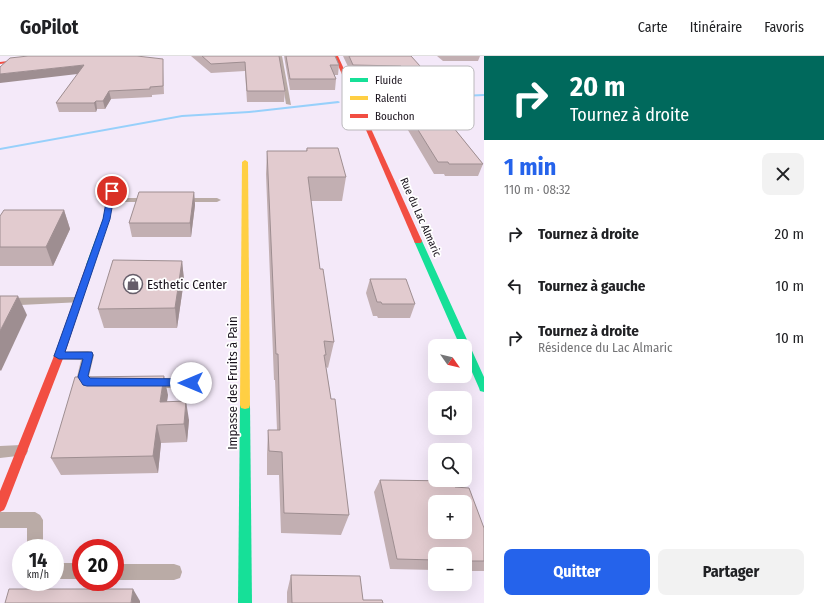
<!DOCTYPE html>
<html lang="fr">
<meta charset="utf-8">
<style>
body{margin:0;font-family:"Fira Sans Condensed",sans-serif;background:#f2f2f2;color:#202124;height:100vh;display:flex;flex-direction:column;font-size:15px;white-space:nowrap}
*{box-sizing:border-box;margin:0}
p{font-size:13px;color:#757577}
.icon{flex:none;width:22px;height:22px;fill:none;stroke:currentColor;stroke-width:2;stroke-linecap:round;stroke-linejoin:round}
.map{position:relative;flex:1;overflow:hidden}
.drawer{display:flex;flex-direction:column;background:#fff;width:340px}
.drawer>*{flex:none}
.banner{background:#00695c;color:#fff;overflow:hidden}
.needle{width:26px;rotate:124deg}
.fabs{position:absolute;left:428px;top:283px;display:grid;gap:8px}
.fabs a{display:grid;place-items:center;width:44px;height:44px;border-radius:8px;background:#fff;box-shadow:0 4px 16px #0002;font-size:20px}
.speed{position:absolute;left:12px;top:483px;display:flex;gap:8px;font-size:20px;font-weight:700;text-align:center}
.speed>*{display:grid;place-content:center;width:52px;height:52px;border-radius:50%;background:#fff;box-shadow:0 4px 16px #0002;line-height:1}
.speed small{font-size:10px;font-weight:400}
.speed .limit{border:6px solid #d22;background:#fff;color:#111}
.pin{position:absolute;display:grid;place-items:center;width:34px;height:34px;color:#fff;margin:-17px;border:2px solid #fff;border-radius:50%;box-shadow:0 1px 4px #0007}
.me{position:absolute;width:44px;margin:-22px;rotate:270deg;stroke-linejoin:round;filter:drop-shadow(0 0 3px #0008)}
.turn{display:flex;align-items:center;gap:14px;height:84px;padding:0 20px;font-size:18px}
.turn .icon{width:52px;height:52px;stroke-width:2.5}
.turn b{display:block;font-size:28px;line-height:34px}
.round{display:grid;place-items:center;flex:none;width:42px;height:42px;border-radius:8px;background:#f2f2f2}
.head{display:flex;align-items:center;justify-content:space-between;height:68px;padding:0 20px}
h1{font-size:24px;font-weight:700;line-height:30px;color:#2563eb}
.action{display:flex;gap:8px;margin-top:auto;padding:8px 20px}
.action a{flex:1;height:46px;border-radius:8px;background:#2563eb;color:#fff;font-size:16px;font-weight:700;line-height:46px;text-align:center}
.action a+a{background:#f2f2f2;color:#202124}
ul{padding:0;list-style:none}
li{display:flex;align-items:center;gap:12px;height:52px;padding:0 20px}
li div{flex:1}
li b{display:block;font-size:15px}
li em{font-style:normal}
header{display:flex;align-items:center;gap:24px;box-sizing:border-box;height:56px;padding:0 20px;background:#fff;border-bottom:1px solid #e0e0e0}
header strong{font-size:19px}
nav{display:flex;gap:22px;margin-inline-start:auto;font-size:14px}
main{display:flex;flex:1;min-height:0}
.map>svg:first-child{display:block}
.lines{fill:none;stroke-linecap:round;stroke-linejoin:round}
.stream{fill:#97d0fb;fill-rule:evenodd}
.lane{fill:#baaba6;fill-rule:evenodd}
.fast{fill:#16e098;fill-rule:evenodd}
.slow{fill:#ffcf43;fill-rule:evenodd}
.jam{fill:#f24e42;fill-rule:evenodd}
.wall{fill:#c2afb2}
.shaded-wall{fill:#9e8e91}
.building{fill:#e2cbcf;stroke:#9e8e91;fill-rule:evenodd}
.route{fill:#2563eb;stroke:#184099}
.labels{text-anchor:middle;stroke-width:3.5;stroke-linejoin:round;paint-order:stroke}
.far-street-label{font-size:11px;fill:#1a131d;stroke:#fff}
.poi-label{font-size:13px;fill:#1a131d;stroke:#fff;text-anchor:start}
.street-label{font-size:13px;fill:#1a131d;stroke:#fff}
.key{fill:#fff;stroke:#bab8bb;stroke-width:1}
.key-label{font-size:11px;fill:#1a131d}
</style>
<header>
<strong>GoPilot</strong>
<nav><a>Carte</a><a>Itinéraire</a><a>Favoris</a></nav>
</header>
<main>
<div class="map">
<svg width="484" height="547" viewBox="0 0 484 547">
<rect width="100%" height="100%" fill="#f4e9f9"/>
<g class="lines">
<g class="stream">
<polygon points="484,38 484,40 437,42 435,41 437,40"/>
<polygon points="397,41 398,43 372,44 370,43 372,42"/>
<polygon points="338,45 340,46 339,47 249,57 182,61 0,94 0,92 182,59 249,55"/>
</g>
<g class="lane">
<polygon points="278,0 282,0 291,49 286,48"/>
<polygon points="107,142 152,142 156,144 152,146 107,146"/>
<polygon points="178,142 217,142 221,144 217,146 178,146"/>
<polygon points="78,241 83,244 82,246 0,250 0,242"/>
<polygon points="88,295 92,296 94,299 89,320 98,323 100,326 98,329 94,331 83,329 77,321 81,304 55,303 53,300 55,297 59,296"/>
<polygon points="151,322 191,322 195,324 197,327 195,330 191,332 151,332 147,330 145,327 147,324"/>
<polygon points="21,389 26,391 28,395 26,399 0,402 0,390"/>
<polygon points="0,456 35,456 40,459 43,464 43,492 27,492 27,472 0,472"/>
<rect x="55" y="507" width="26" height="16"/>
<polygon points="115,508 174,508 180,510 182,516 180,522 174,524 115,524"/>
</g>
<g class="fast">
<polygon points="112,133 115,135 109,163 94,209 90,211 87,211 86,209 103,163 109,135"/>
<polygon points="415,183 421,183 422,185 484,321 484,336 480,335 479,332 465,300 465,290 460,290 414,185"/>
<polygon points="245,345 249,346 250,349 252,547 238,547 240,349 241,346"/>
</g>
<polygon class="slow" points="245,104 248,106 250,349 249,352 245,353 241,352 240,349 242,106"/>
<g class="jam">
<polygon points="47,0 58,0 0,8 0,6"/>
<polygon points="334,0 338,0 422,185 421,187 415,187 414,185"/>
<polygon points="87,207 90,207 94,209 64,300 6,450 4,454 0,456 0,435 54,300"/>
</g>
</g>
<g class="wall">
<polygon points="191,0 279,0 285,35 284,46 247,46 245,15 211,17"/>
<polygon points="284,0 335,0 339,9 338,19 334,19 336,23 335,34 290,34"/>
<polygon points="343,0 411,0 453,71 483,108 478,120 445,120 444,118 434,118 399,59 400,57 385,55 388,44 397,20 352,19"/>
<polygon points="437,0 480,0 478,5 443,5"/>
<polygon points="163,11 164,38 152,39 152,41 111,43 105,53 97,53 96,56 59,56 56,47 78,18"/>
<polygon points="307,92 346,121 342,145 311,145 320,213 334,286 328,312 326,311 349,459 341,479 281,477 279,419 267,419 267,398 268,374 277,374 275,324 274,324 266,118 267,95 306,95"/>
<polygon points="194,136 195,149 191,181 132,181 129,167"/>
<polygon points="64,154 70,173 53,210 0,210 0,160"/>
<polygon points="182,205 184,224 177,272 104,272 98,253"/>
<polygon points="370,223 415,248 410,262 378,262 377,260 373,260 366,237"/>
<polygon points="168,339 167,345 189,364 187,386 161,387 158,417 61,419 51,402"/>
<polygon points="380,424 455,431 484,472 484,515 465,515 465,498 435,498 435,514 390,513 374,436"/>
<polygon points="291,519 363,544 383,547 287,547 287,536"/>
</g>
<g class="shaded-wall">
<polygon points="84,9 86,17 0,27 0,18"/>
<polygon points="109,35 111,43 105,53 103,45"/>
<polygon points="96,45 97,53 96,56 94,47"/>
<polygon points="194,136 195,149 191,181 190,167"/>
<polygon points="64,154 70,173 53,210 46,191"/>
<polygon points="182,205 184,224 177,272 175,252"/>
<polygon points="18,240 27,259 1,315 0,314 0,275"/>
<polygon points="164,320 168,339 164,364 160,346"/>
<polygon points="186,345 189,364 187,386 184,368"/>
<polygon points="157,369 161,387 158,417 153,400"/>
<polygon points="133,533 140,545 140,547 131,547"/>
</g>
<g class="building">
<polygon points="28,0 137,0 163,3 163,30 150,31 150,33 109,35 103,45 96,45 94,47 56,47 84,9 0,18 0,11 10,2"/>
<polygon points="202,0 279,0 285,35 247,35 245,6 211,8"/>
<polygon points="286,0 335,0 339,9 330,9 336,23 290,23"/>
<polygon points="349,0 411,0 456,50 453,71 483,108 449,108 448,106 438,106 402,48 403,46 388,44 401,10 353,9"/>
<polygon points="307,92 338,92 346,121 308,121 320,213 323,213 334,286 324,285 326,299 324,299 331,343 335,343 349,459 284,457 282,396 269,395 268,374 280,374 278,298 276,298 267,95 307,95"/>
<polygon points="139,136 194,136 190,167 129,167"/>
<polygon points="4,154 64,154 46,191 0,191 0,160"/>
<polygon points="113,204 182,205 175,252 98,253"/>
<polygon points="370,223 406,223 415,248 382,248 381,246 377,246"/>
<polygon points="0,240 18,240 0,275"/>
<polygon points="164,320 160,346 186,345 184,368 157,369 153,400 51,402 75,321"/>
<path d="M 380,424 L 453,425 L 455,431 L 469,432 L 484,472 L 484,505 L 465,505 L 465,498 L 435,498 L 435,504 L 397,503 ZM 435,446 L 465,446 L 465,476 L 435,476 Z"/>
<polygon points="291,519 360,520 363,544 382,544 383,547 292,547"/>
<polygon points="9,533 133,533 131,547 5,547"/>
</g>
<polygon class="route" points="112,133 115,135 110,163 65,296 92,296 93,299 88,320 90,322 191,323 196,327 195,330 87,330 83,329 78,321 83,303 59,303 54,300 103,163 108,135"/>
<defs>
<g id="shop-ring" transform="scale(1)"><circle r="9.5" fill="#fff" stroke="#665e6a" stroke-width="1.5"/><path d="M-5-2.5h2.3a2.7 3.5 0 0 1 5.4 0H5L5.5 6h-11ZM-1.5-2.5h3a1.5 2.3 0 0 0-3 0Z" fill="#665e6a"/></g>
</defs>
<g fill-rule="evenodd">
<use href="#shop-ring" x="133" y="228"/>
</g>
<g class="labels">
<g class="far-street-label">
<text transform="translate(421 161) rotate(66)" y="4">Rue du Lac Almaric</text>
</g>
<g class="poi-label">
<text x="147" y="233">Esthetic Center</text>
</g>
<g class="street-label">
<text transform="translate(232 327) rotate(-90)" y="5">Impasse des Fruits à Pain</text>
</g>
</g>
<rect x="342" y="10" width="132" height="64" rx="6" class="key"/>
<rect x="350" y="22" width="18" height="4" fill="#16e098"/>
<rect x="350" y="40" width="18" height="4" fill="#ffcf43"/>
<rect x="350" y="58" width="18" height="4" fill="#f24e42"/>
<g class="key-label">
<text x="375" y="28">Fluide</text>
<text x="375" y="46">Ralenti</text>
<text x="375" y="64">Bouchon</text>
</g>
</svg>
<div class="fabs">
<a><svg class="needle" viewBox="-14 -14 28 28"><path d="M0-13l5 13h-10z" fill="#e53935"/><path d="M0 13l5-13h-10z" fill="#757577"/></svg></a>
<a><svg class="icon" aria-label="sound" viewBox="0 0 24 24"><path d="M4 9h4l5-4v14l-5-4H4zM17 9q2 3 0 6"/></svg></a>
<a><svg class="icon" aria-label="search" viewBox="0 0 24 24"><circle cx="10" cy="10" r="6"/><path d="M15 15l6 6"/></svg></a>
<a>+</a>
<a>−</a>
</div>
<div class="speed"><div>14<small>km/h</small></div><div class="limit">20</div></div>
<div class="pin" style="left:112px;top:135px;background:#d93025"><svg class="icon" aria-label="arrive" viewBox="0 0 24 24"><path d="M6 21V4h12l-3 4 3 4H6"/></svg></div>
<svg class="me" style="left:191px;top:327px" viewBox="-20 -20 40 40"><circle r="19" fill="#fff"/><path d="M0-13L10 11 0 6-10 11z" fill="#2563eb"/></svg>
</div>
<section class="drawer">
<div class="banner">
<div class="turn"><svg class="icon" aria-label="right" viewBox="0 0 24 24"><path d="M7 20v-9h11M14 6l5 5-5 5"/></svg><div><b>20 m</b>Tournez à droite</div></div>
</div>
<div class="head"><div><h1>1 min</h1><p>110 m · 08:32</p></div><a class="round"><svg class="icon" aria-label="close" viewBox="0 0 24 24"><path d="M6 6l12 12M18 6L6 18"/></svg></a></div>
<ul>
<li><svg class="icon" aria-label="right" viewBox="0 0 24 24"><path d="M7 20v-9h11M14 6l5 5-5 5"/></svg><div><b>Tournez à droite</b></div><em>20 m</em></li>
<li><svg class="icon" aria-label="left" viewBox="0 0 24 24"><path d="M17 20v-9H6M10 6l-5 5 5 5"/></svg><div><b>Tournez à gauche</b></div><em>10 m</em></li>
<li><svg class="icon" aria-label="right" viewBox="0 0 24 24"><path d="M7 20v-9h11M14 6l5 5-5 5"/></svg><div><b>Tournez à droite</b><p>Résidence du Lac Almaric</p></div><em>10 m</em></li>
</ul>
<div class="action"><a>Quitter</a><a>Partager</a></div>
</section>
</main>
